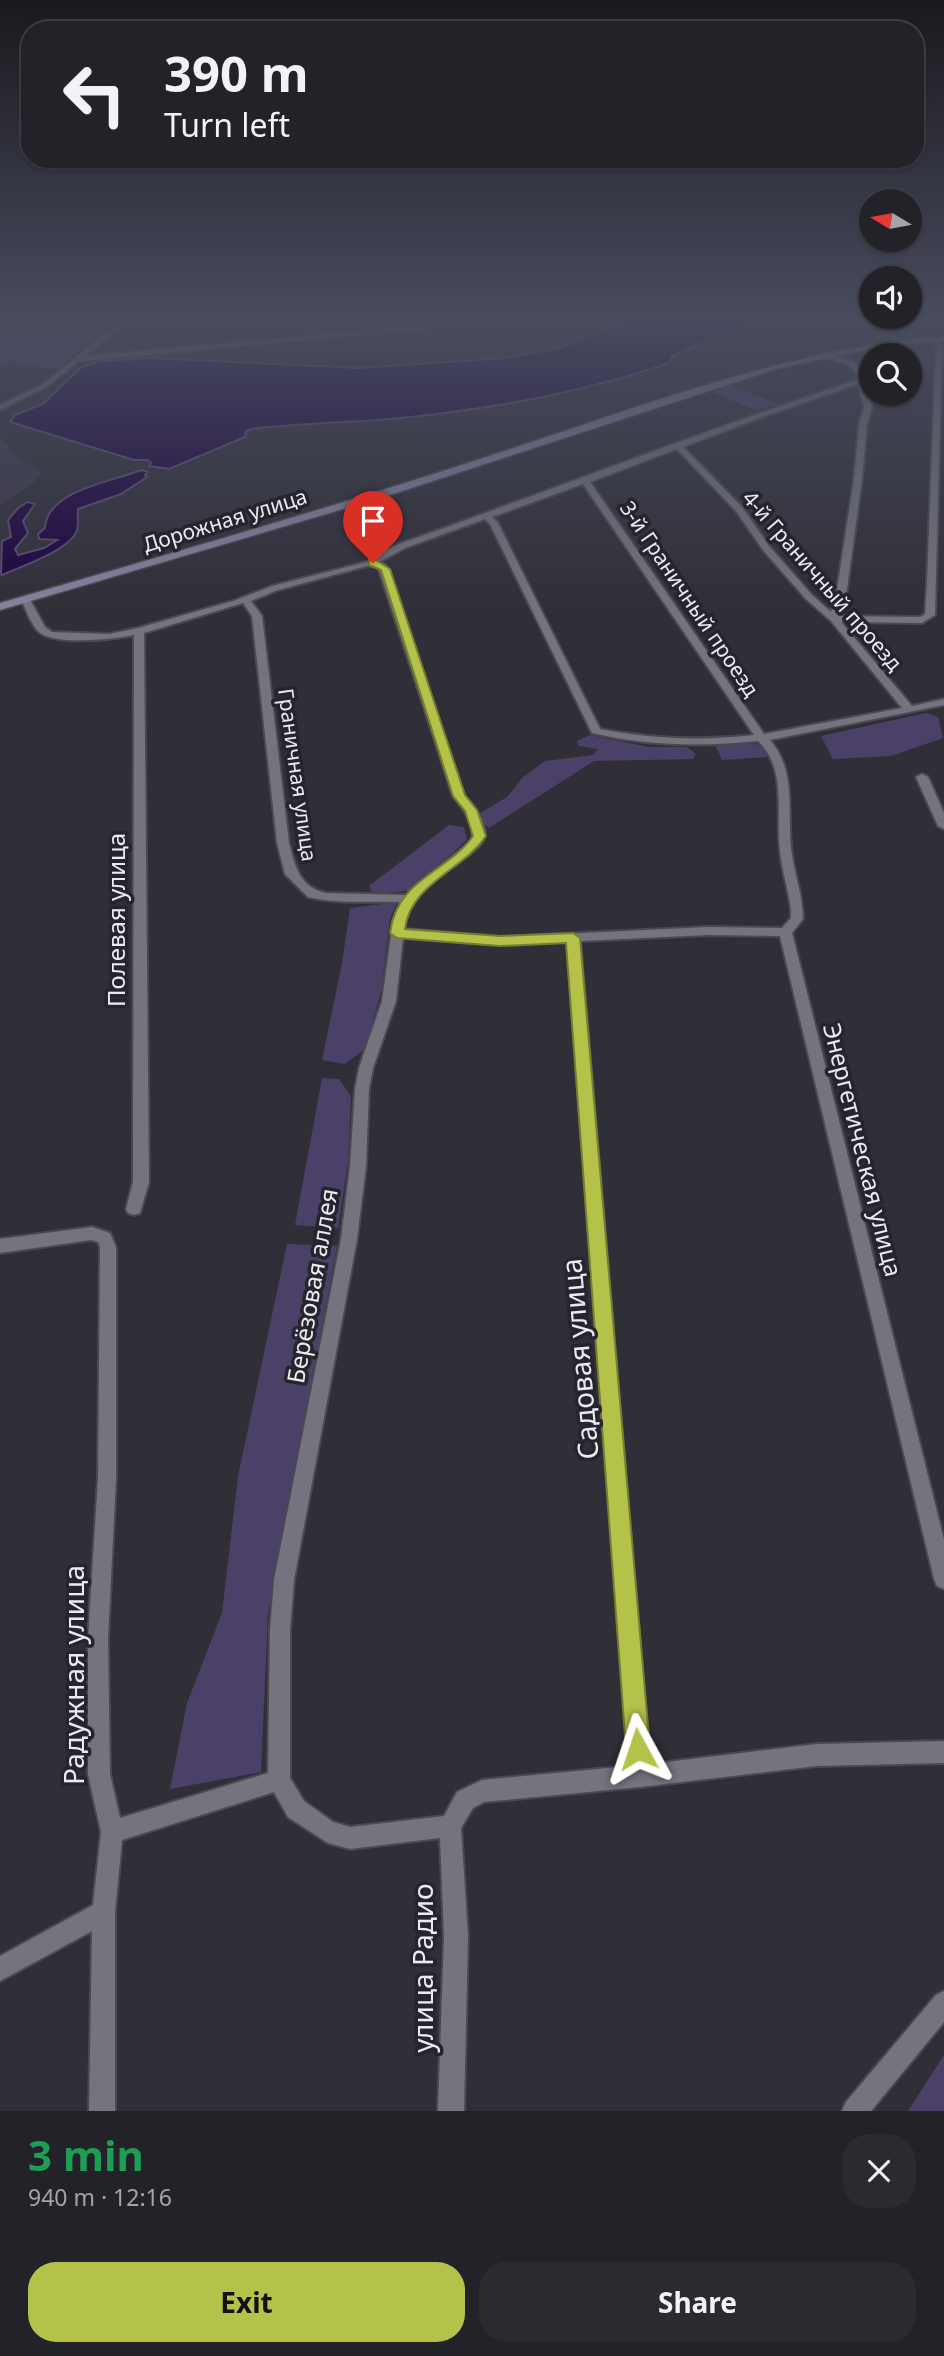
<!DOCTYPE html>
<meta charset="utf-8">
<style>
body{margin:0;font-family:"Noto Sans",sans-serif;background:#2c2a31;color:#f1f3f6;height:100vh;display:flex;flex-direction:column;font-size:26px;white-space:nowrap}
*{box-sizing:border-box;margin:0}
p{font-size:23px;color:#a3a4a8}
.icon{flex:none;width:38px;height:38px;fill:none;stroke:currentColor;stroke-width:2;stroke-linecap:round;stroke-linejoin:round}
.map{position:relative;height:2111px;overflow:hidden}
.panel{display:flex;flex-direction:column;background:#242229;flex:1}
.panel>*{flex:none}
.hud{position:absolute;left:21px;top:21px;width:903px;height:147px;border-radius:28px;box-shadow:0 2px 5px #0004,0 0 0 2px #413f46;background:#242229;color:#f1f3f6;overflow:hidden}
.needle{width:46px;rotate:280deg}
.tools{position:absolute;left:859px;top:189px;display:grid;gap:14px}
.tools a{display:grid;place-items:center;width:63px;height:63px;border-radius:50%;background:#242229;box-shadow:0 2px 5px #0004,0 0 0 2px #413f46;font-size:35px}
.pin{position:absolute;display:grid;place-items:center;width:60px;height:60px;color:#fff;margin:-72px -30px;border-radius:50% 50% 50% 0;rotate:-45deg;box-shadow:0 0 7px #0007}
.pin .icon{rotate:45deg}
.me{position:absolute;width:77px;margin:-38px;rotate:355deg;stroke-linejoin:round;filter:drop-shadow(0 0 5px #0008)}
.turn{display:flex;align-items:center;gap:24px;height:147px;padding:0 28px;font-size:32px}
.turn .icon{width:91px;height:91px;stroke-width:2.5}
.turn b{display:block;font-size:49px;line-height:60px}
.round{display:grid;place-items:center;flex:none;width:74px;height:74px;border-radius:28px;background:#2c2a31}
.overview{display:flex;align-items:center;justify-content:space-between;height:119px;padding:0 28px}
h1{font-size:42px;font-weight:700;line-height:52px;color:#1e9e55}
.action{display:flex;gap:14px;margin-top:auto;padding:14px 28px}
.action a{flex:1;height:80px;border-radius:28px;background:#b5c24a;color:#111;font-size:28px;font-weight:700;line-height:80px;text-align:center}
.action a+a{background:#2c2a31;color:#f1f3f6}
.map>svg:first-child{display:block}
.built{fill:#3a3746}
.green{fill:#4b4168}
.water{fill:#1c023f;stroke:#5a4874;stroke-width:2}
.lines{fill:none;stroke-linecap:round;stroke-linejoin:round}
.minor-casing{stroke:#4b4950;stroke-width:4}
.secondary-casing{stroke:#4b4950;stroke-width:3}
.minor{fill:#75737e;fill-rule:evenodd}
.secondary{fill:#88819f;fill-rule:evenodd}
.route{fill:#b5c24a;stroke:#767e30;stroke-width:2}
.labels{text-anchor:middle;stroke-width:7;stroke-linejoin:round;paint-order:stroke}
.far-street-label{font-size:21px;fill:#ebeaf0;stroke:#26242d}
.street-label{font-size:24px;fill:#ebeaf0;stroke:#26242d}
.near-street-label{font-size:28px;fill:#ebeaf0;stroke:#26242d}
</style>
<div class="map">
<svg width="944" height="2111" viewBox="0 0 944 2111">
<rect width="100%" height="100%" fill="#302e37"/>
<g class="built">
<polygon points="934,346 934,366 910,365 910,355 877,355 901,349"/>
<polygon points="0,436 17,458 37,467 42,473 30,486 0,505"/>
</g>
<g class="green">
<polygon points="0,319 120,319 96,333 58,370 13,362 0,364"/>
<polygon points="730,385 779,404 757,410 711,392"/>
<polygon points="926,713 938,717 943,738 891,756 833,759 821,736"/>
<polygon points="590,735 649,747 687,747 696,754 693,759 594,761 489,828 477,815 507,797 523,777 545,761 593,755 598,749 579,746 577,741"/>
<polygon points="744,743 762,745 767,757 722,760 715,745"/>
<polygon points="449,825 464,827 467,840 409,891 373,894 369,886"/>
<polygon points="398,902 390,918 382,987 366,1048 345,1064 322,1060 342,963 350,908"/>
<polygon points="322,1078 339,1079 351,1096 348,1162 338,1228 295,1225"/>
<polygon points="287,1244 337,1246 268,1614 261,1772 170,1789 187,1703 222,1613 238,1476"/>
<polygon points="944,2055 944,2111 908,2111"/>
</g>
<g class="water">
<path d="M 633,319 L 785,319 L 724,332 L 673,356 L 669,363 C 579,394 486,410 391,419 C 345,423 298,423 252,429 L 246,431 L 245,437 L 169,469 L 149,466 L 151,463 L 148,460 L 134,460 L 10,422 L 15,415 L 43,404 L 80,368 L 101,361 L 151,358 L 358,368 L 507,358 L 559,348 Z"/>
<path d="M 141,470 L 148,472 L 145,475 L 147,477 L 121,494 L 78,509 C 77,516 79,524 77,530 C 71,550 20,567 2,575 L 1,573 L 2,541 L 11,537 L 8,520 L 18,508 L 28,502 L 35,504 L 23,521 L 28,533 L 15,549 L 18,555 L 44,548 L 57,540 L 39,539 L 38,534 L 45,528 C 47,490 112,482 141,470 Z"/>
</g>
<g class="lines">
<g class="minor-casing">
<g id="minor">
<polygon points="123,319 130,319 85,356 501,319 522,319 79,361 46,387 0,410 0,405 42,385"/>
<path d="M 929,336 L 940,342 L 942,347 L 935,615 L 922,623 L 841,622 L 912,706 L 944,699 L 944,705 L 770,740 C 798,772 786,816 792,855 C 795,876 803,897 803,919 L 792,933 L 944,1540 L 944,1589 L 937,1586 L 934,1579 L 780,936 L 708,935 L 580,941 L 650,1764 L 817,1744 L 944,1741 L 944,1763 L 817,1766 L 640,1787 L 484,1802 L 473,1808 L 461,1828 L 468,1936 L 464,2111 L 438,2111 L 444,1936 L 440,1838 L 350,1849 L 328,1843 L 288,1817 L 274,1792 L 122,1840 L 115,1912 L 115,2111 L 89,2111 L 92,1931 L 0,1981 L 0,1956 L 93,1905 L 101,1832 L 88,1774 L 88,1639 L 98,1478 L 100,1247 L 98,1242 L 91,1240 L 0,1253 L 0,1239 L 92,1227 L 110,1233 L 116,1247 L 116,1478 L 108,1639 L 110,1774 L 120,1818 L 268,1773 L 270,1630 L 274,1580 L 341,1239 L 350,1166 L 355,1089 L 359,1068 L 382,1001 L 393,920 L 401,902 C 371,901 336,904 308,897 L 285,874 L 277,843 L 252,616 L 243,603 L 144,633 L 149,1182 L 140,1213 L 134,1215 L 128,1213 L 126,1209 L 133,1182 L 134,635 C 114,639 51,647 37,630 C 30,622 26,609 21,600 L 29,598 L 45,627 L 52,632 L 109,634 L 138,628 L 233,601 L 272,586 L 370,561 L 377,554 L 399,544 C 552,490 703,431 857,380 C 855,362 835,361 821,356 L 823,353 L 851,361 L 860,367 L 872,407 L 867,424 L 862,479 L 846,596 L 840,616 L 920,617 L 925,614 L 927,582 L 936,347 L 926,338 ZM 858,384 L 864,407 L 859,424 L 854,479 L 836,596 L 831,612 L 812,595 L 769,546 L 742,507 L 683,447 L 768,415 ZM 677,449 L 736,511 L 763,550 L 806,599 L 831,621 L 902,708 L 764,734 L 590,482 ZM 583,484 L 754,735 C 701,741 652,739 600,729 L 498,523 L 492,517 ZM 485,519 L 490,524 L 592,733 C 648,746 702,747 758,741 C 788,769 775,816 780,851 C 782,872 789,891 791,911 L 791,918 L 782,928 L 708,927 L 500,937 L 404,929 C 408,894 444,874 470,854 C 475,849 482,846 484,838 C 488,822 474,807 464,795 L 386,565 L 379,562 L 405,548 ZM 367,566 L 378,567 L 453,796 C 464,810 475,822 472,841 L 415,885 L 407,895 L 326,893 C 299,887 295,866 289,843 L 262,616 L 251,601 L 278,590 ZM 403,938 L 500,945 L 567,942 L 629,1766 L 482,1780 L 457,1792 L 444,1816 L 350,1827 L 333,1822 L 304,1801 L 290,1778 L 290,1630 L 294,1580 L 357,1239 L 366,1166 L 369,1089 L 373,1068 L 396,1001 Z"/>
<polygon points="922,774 928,777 944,813 944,829 938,826 916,777"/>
<polygon points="944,1991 944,2022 871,2111 842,2111 846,2102 936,1995"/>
</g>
</g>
<g class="secondary-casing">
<path id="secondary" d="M 944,337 L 944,341 L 889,345 L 776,369 L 384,497 L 0,610 L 0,603 C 162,556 325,510 486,457 C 636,409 786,348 944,337 Z"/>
</g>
<use href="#minor" class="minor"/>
<use href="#secondary" class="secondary"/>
</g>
<linearGradient id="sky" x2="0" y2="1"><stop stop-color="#1a191e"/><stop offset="0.52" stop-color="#484c5e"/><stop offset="1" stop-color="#484c5e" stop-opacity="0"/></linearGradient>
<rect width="944" height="614" fill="url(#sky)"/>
<path class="route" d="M 369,560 L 376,560 L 390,569 L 465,795 L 477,810 L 486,836 C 463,870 410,884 405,929 L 500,936 L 573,933 L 580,938 L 650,1749 L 646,1758 L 638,1762 L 629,1758 L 626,1749 L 566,943 L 500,946 L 397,938 L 390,933 C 397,878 446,874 473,836 L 465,811 L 453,796 L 381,570 L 369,565 Z"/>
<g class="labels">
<g class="far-street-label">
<text transform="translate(225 521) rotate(-17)" y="7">Дорожная улица</text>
<text transform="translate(822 581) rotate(49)" y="7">4-й Граничный проезд</text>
<text transform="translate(689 599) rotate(56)" y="7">3-й Граничный проезд</text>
<text transform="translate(297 775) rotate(82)" y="7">Граничная улица</text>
</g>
<g class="street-label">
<text transform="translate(117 920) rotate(-90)" y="8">Полевая улица</text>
<text transform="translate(862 1150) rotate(76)" y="8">Энергетическая улица</text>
<text transform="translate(313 1286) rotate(-80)" y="8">Берёзовая аллея</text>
</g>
<g class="near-street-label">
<text transform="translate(580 1359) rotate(-95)" y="10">Садовая улица</text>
<text transform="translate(74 1675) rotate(-90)" y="10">Радужная улица</text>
<text transform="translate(423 1968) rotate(-90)" y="10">улица Радио</text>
</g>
</g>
</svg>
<div class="tools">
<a><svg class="needle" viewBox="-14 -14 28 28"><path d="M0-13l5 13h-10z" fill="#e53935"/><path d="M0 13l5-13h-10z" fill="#a3a4a8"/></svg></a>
<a><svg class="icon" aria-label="sound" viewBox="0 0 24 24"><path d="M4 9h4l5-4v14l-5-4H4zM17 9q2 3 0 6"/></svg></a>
<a><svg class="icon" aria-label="search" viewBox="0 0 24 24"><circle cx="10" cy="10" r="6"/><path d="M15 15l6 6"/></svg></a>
</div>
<div class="pin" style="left:373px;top:563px;background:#d93025"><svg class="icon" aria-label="arrive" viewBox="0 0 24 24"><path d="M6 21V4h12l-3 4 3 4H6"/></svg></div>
<svg class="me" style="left:638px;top:1749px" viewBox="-20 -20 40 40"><path d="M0-17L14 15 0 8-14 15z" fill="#b5c24a" stroke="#fff" stroke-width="4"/></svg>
<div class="hud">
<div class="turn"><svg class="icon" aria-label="left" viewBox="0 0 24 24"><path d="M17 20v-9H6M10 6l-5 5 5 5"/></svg><div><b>390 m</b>Turn left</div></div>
</div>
</div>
<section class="panel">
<div class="overview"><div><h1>3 min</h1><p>940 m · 12:16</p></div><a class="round"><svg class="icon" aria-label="close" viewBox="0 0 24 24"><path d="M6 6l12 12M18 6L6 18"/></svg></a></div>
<div class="action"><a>Exit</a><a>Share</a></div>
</section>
